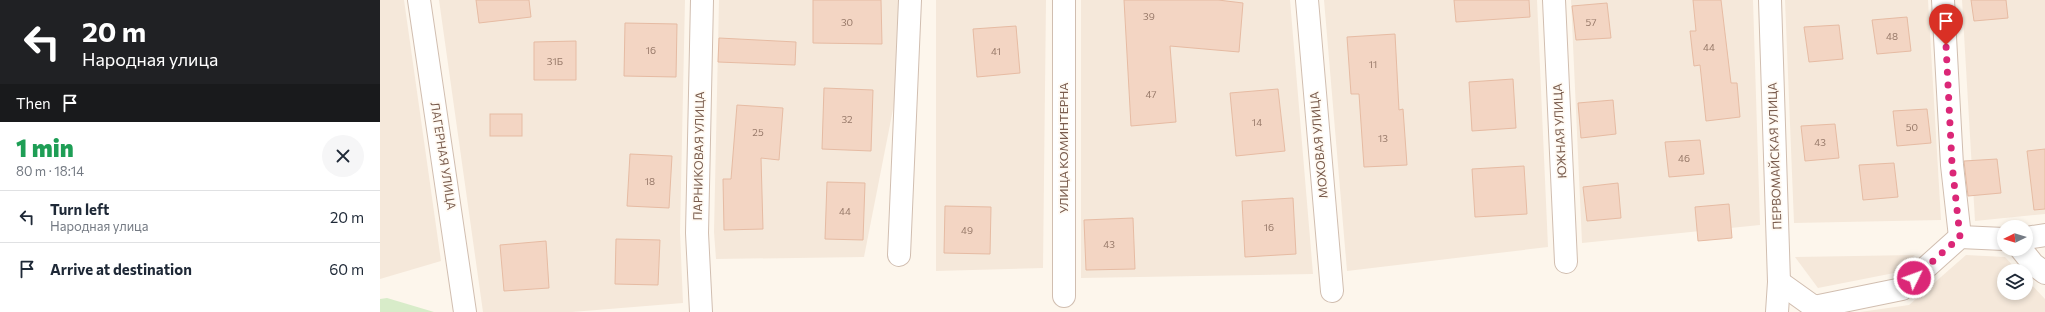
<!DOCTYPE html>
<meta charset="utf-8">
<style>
body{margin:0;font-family:Commissioner,sans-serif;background:#f6f6f7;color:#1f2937;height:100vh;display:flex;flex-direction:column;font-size:15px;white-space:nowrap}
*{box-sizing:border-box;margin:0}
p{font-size:13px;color:#747a83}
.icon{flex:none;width:22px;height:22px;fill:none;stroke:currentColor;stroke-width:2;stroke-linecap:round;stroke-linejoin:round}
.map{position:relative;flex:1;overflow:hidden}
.sheet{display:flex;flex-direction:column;background:#fff;width:380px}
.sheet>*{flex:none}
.guide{background:#202124;color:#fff;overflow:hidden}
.needle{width:26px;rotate:265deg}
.controls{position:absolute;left:1617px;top:220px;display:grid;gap:8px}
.controls a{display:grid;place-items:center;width:36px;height:36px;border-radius:50%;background:#fff;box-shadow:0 2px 6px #0003;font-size:20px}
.pin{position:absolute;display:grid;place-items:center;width:34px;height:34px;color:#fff;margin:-41px -17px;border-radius:50% 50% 50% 0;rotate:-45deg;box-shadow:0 0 4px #0007}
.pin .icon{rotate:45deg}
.me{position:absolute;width:44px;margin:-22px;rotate:48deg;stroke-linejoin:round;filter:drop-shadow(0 0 3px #0008)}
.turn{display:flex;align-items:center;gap:14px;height:84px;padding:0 16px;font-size:18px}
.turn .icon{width:52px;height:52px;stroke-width:2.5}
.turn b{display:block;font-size:28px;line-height:34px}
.then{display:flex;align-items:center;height:38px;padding:0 16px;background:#0003;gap:8px;font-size:15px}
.round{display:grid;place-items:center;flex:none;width:42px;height:42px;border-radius:21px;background:#f6f6f7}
.summary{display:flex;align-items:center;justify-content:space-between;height:68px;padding:0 16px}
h1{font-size:24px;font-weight:800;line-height:30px;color:#1e9e55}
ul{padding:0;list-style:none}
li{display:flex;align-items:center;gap:12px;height:52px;padding:0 16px;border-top:1px solid #e0e1e3}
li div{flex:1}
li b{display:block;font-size:15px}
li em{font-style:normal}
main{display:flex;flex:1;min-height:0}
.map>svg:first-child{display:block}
.residential{fill:#f5e8da}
.green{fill:#d8ecc9}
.building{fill:#f3d5c3;stroke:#e6bba3}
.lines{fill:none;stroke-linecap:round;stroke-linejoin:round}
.minor-casing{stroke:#d1beb0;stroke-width:24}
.minor{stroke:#fff;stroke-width:22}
.route{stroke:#db2777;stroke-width:7;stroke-dasharray:0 12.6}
.labels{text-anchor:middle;stroke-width:3.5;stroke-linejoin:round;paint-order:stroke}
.number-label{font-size:10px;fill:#987a6a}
.street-label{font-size:12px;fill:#7a5c4d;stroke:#fffaf3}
</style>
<main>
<section class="sheet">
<div class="guide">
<div class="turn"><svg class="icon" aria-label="left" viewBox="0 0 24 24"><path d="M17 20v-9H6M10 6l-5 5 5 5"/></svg><div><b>20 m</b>Народная улица</div></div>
<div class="then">Then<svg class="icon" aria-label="arrive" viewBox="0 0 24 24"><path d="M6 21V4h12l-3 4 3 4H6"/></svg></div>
</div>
<div class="summary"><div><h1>1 min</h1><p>80 m · 18:14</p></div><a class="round"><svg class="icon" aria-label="close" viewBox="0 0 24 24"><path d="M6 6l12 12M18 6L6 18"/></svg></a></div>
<ul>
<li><svg class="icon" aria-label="left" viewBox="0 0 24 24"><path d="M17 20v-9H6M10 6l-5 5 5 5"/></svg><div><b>Turn left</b><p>Народная улица</p></div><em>20 m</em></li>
<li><svg class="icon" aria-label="arrive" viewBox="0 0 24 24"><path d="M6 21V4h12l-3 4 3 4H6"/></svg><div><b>Arrive at destination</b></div><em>60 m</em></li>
</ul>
</section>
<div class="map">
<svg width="1665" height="312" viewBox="0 0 1665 312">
<rect width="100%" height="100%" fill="#fdf6ec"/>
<g class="residential">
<polygon points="0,0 24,0 61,261 0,279"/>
<polygon points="59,0 305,0 300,232 303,303 192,312 103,312"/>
<polygon points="339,0 519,0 517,89 484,257 336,259 334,232"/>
<polygon points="556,0 666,0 663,268 556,271"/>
<polygon points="701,0 910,0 933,274 701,278"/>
<polygon points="944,0 1157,0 1168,247 967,271"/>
<polygon points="1191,0 1373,0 1380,225 1202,243"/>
<polygon points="1405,0 1548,0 1561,220 1414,223"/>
<polygon points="1582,0 1665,0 1665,214 1595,221"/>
<polygon points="1535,255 1514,273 1438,288 1415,257"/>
<polygon points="1586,255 1625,257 1638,271 1624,271 1624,293 1646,293 1646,279 1665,299 1665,312 1480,312 1529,305"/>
</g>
<polygon class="green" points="7,298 54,312 0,312 0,299"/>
<g class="building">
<polygon points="96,0 149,0 151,17 99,23"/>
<polygon points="433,0 501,0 502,44 433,43"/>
<polygon points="744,0 838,0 863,3 859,52 790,46 796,122 751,126"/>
<polygon points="1074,0 1149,0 1150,17 1076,22"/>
<polygon points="1313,0 1341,0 1351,83 1357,83 1360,117 1326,121 1320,65 1314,66 1310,31 1316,31"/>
<polygon points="1591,0 1626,0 1628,18 1594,21"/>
<polygon points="1227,3 1231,38 1196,40 1192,6"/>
<polygon points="1527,17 1531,51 1497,54 1492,20"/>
<polygon points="245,23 297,24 296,77 244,76"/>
<polygon points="1459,25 1463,59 1429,62 1424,27"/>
<polygon points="636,26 640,73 597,77 593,29"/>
<polygon points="1015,34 1019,110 1023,109 1027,165 984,167 979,94 971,94 967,37"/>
<polygon points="339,38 416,42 415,65 338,62"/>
<polygon points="196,41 196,80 154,80 154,42"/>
<polygon points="1133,79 1136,128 1092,131 1089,82"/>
<polygon points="444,88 493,90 491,151 442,149"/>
<polygon points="898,89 905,151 856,156 850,93"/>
<polygon points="1233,100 1236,134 1201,138 1198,103"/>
<polygon points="357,105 403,108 399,160 381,158 383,229 344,230 343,179 351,179"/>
<polygon points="1547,109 1551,143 1517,146 1513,111"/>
<rect x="110" y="114" width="32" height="22"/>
<polygon points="1455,124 1459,158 1425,161 1421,126"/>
<polygon points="1320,140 1324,174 1289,177 1285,142"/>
<polygon points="1665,149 1665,209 1654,210 1647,151"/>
<polygon points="250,154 292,156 289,208 247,206"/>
<polygon points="1617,159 1621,193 1588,196 1584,161"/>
<polygon points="1514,163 1518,197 1483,200 1479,165"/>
<polygon points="1144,166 1147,214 1095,217 1092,169"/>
<polygon points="447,182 485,183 483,240 445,239"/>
<polygon points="1238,183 1241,218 1207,221 1203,187"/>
<polygon points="913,198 916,254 865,257 862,201"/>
<polygon points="1349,204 1352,238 1318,241 1315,207"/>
<polygon points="565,206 611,207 610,254 564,253"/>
<polygon points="753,218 755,269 706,270 704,220"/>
<polygon points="236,239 280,240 278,285 235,284"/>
<polygon points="166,241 169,288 124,291 120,245"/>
</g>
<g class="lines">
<g class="minor-casing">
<g id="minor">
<polyline points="39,0 85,312"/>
<polyline points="927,0 952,291"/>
<polyline points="1174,0 1186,262"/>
<polyline points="1390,0 1399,282 1397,312"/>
<polyline points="1563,0 1572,165 1580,237"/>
<polyline points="1646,238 1665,235"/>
<polyline points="1641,249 1653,264 1665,273"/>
<polyline points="519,255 530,0"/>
<polyline points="1399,282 1434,307 1522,289 1580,237 1624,239"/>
<polyline points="684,296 684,0"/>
<polyline points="321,312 317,233 322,0"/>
</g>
</g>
<use href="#minor" class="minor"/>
</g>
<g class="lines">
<polyline class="route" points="1534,278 1580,237 1572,164 1566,45"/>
</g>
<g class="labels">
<g class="number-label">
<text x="769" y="20">39</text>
<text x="467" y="26">30</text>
<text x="1211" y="26">57</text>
<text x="1512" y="40">48</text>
<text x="1329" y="51">44</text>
<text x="271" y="54">16</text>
<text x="616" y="55">41</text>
<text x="175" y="65">31Б</text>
<text x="993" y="68">11</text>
<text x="771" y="98">47</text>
<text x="467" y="123">32</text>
<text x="877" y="126">14</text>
<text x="1532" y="131">50</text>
<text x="378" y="136">25</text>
<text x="1003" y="142">13</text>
<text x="1440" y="146">43</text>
<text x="1304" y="162">46</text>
<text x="270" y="185">18</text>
<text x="465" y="215">44</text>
<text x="889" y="231">16</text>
<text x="587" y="234">49</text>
<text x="729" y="248">43</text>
</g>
<g class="street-label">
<text transform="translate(1180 131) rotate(-93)" y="4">ЮЖНАЯ УЛИЦА</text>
<text transform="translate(939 145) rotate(-95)" y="4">МОХОВАЯ УЛИЦА</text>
<text transform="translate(684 148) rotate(-90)" y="4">УЛИЦА КОМИНТЕРНА</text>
<text transform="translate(63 156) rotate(81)" y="4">ЛАГЕРНАЯ УЛИЦА</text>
<text transform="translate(319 156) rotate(-89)" y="4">ПАРНИКОВАЯ УЛИЦА</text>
<text transform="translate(1395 156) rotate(-92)" y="4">ПЕРВОМАЙСКАЯ УЛИЦА</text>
</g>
</g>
</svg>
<div class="controls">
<a><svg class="needle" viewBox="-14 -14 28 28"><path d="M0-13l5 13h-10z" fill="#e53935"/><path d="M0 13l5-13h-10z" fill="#747a83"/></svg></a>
<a><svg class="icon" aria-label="layers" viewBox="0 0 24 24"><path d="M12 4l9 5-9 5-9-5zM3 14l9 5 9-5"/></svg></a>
</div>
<div class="pin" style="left:1566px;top:45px;background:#d93025"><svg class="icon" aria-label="arrive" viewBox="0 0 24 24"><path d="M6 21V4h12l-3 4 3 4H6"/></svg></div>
<svg class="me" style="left:1534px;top:278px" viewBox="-20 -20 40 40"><circle r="17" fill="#db2777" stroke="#fff" stroke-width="3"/><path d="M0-11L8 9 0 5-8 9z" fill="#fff"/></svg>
</div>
</main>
